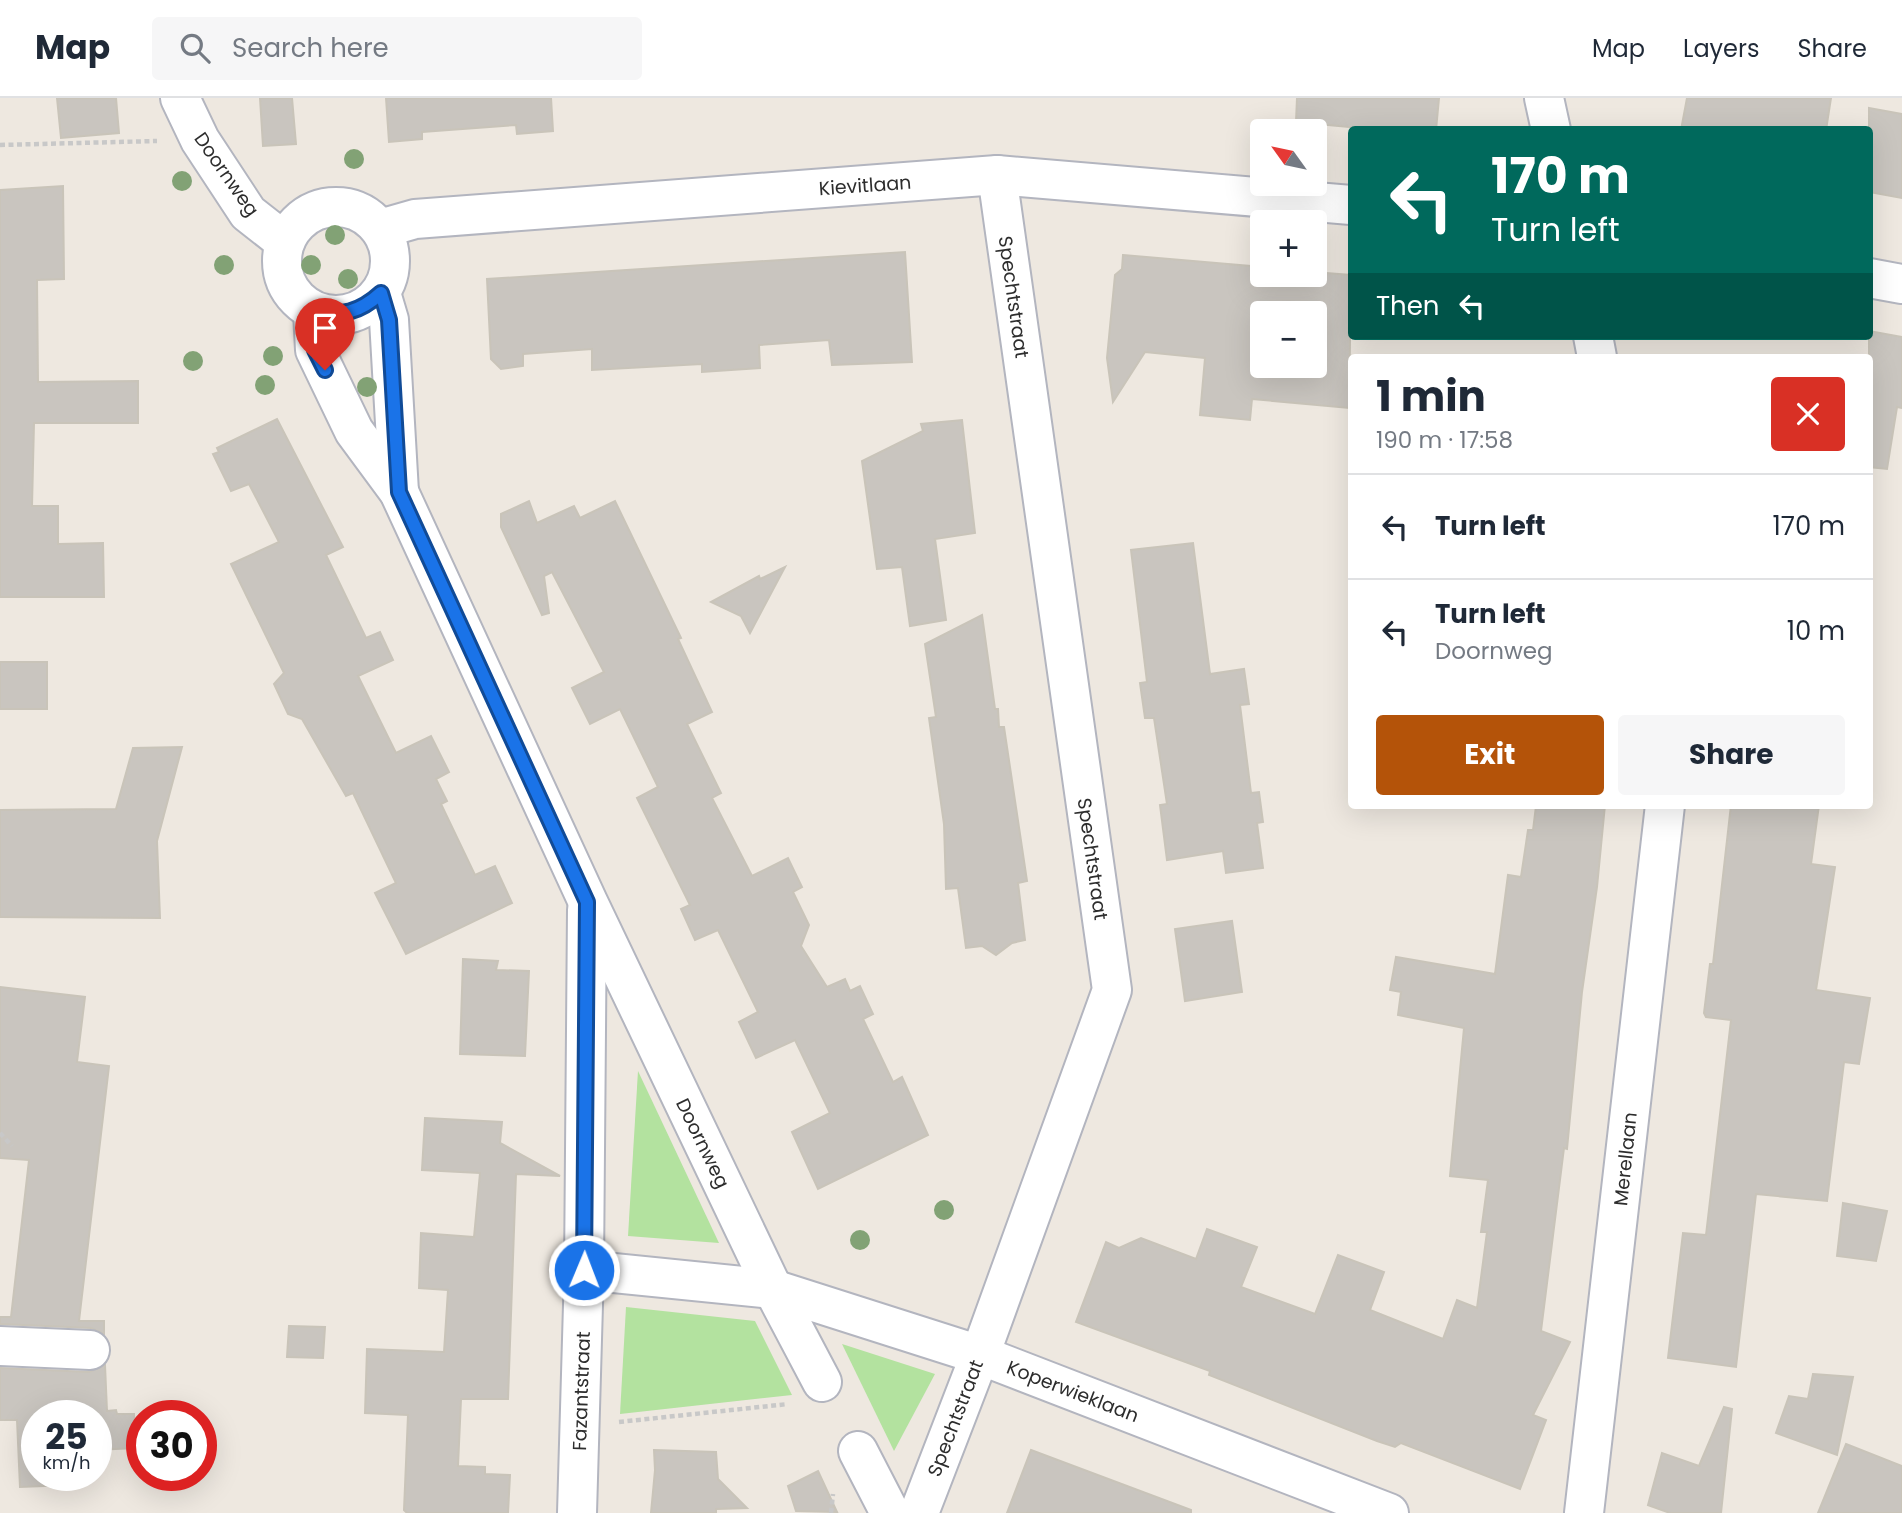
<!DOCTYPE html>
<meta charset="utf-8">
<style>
body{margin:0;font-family:Poppins,sans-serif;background:#f6f6f7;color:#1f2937;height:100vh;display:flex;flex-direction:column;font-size:26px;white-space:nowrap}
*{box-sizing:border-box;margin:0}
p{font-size:23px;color:#747a83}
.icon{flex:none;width:38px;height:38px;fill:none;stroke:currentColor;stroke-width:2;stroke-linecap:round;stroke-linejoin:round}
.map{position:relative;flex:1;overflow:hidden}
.side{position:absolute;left:1348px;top:256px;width:525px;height:455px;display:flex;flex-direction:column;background:#fff;border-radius:7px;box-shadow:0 7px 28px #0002}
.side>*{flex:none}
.guide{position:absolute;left:1348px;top:28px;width:525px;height:214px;border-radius:7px;box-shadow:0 7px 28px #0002;background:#00695c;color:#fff;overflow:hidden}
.needle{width:46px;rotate:303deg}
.fabs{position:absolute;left:1250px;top:21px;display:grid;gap:14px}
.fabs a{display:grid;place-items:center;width:77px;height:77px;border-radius:7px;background:#fff;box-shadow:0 7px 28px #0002;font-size:35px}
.speed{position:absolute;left:21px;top:1302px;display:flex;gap:14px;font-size:35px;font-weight:700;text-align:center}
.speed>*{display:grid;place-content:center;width:91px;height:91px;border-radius:50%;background:#fff;box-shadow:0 7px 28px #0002;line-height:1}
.speed small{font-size:18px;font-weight:400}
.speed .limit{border:10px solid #d22;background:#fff;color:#111}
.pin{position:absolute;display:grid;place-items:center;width:60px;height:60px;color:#fff;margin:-72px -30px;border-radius:50% 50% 50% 0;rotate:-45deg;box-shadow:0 0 7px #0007}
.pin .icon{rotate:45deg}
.me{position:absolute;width:77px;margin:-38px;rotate:1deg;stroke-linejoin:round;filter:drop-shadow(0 0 5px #0008)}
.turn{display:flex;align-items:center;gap:24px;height:147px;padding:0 28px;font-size:32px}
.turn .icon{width:91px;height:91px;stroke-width:2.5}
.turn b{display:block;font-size:49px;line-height:60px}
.then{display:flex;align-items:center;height:66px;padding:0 28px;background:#0003;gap:14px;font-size:26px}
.round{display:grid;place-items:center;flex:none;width:74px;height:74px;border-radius:7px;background:#f6f6f7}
.summary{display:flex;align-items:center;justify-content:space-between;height:119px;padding:0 28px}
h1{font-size:42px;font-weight:700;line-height:52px}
.action{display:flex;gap:14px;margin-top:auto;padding:14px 28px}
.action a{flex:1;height:80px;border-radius:7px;background:#b45309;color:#fff;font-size:28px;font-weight:700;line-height:80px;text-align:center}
.action a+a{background:#f6f6f7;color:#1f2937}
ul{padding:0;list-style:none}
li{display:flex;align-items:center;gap:21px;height:105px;padding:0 28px;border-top:2px solid #e0e1e3}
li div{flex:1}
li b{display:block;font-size:26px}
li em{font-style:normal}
header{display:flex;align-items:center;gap:42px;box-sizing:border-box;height:98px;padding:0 35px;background:#fff;border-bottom:2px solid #e0e1e3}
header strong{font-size:33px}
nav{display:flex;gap:38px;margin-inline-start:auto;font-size:24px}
.search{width:490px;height:63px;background:#f6f6f7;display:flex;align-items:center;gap:18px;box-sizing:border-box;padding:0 24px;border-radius:7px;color:#747a83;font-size:26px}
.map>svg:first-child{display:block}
.green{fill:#b3e29f}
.building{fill:#c9c5bf;stroke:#c9c4b9;stroke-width:2;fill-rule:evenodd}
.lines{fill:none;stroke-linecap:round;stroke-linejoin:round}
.minor-casing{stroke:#b3b5bf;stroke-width:42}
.path{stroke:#c8c8c8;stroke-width:4.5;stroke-dasharray:5 3.5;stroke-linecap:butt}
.minor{stroke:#fff;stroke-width:38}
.tree{fill:#82a275}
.route-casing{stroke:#114b97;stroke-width:18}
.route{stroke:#1a73e8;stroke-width:12}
.labels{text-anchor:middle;stroke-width:7;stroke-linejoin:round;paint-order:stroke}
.street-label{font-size:19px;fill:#2d2d2d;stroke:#fff}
</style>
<header>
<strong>Map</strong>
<div class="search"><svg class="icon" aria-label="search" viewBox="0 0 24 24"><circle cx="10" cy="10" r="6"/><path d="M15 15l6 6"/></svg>Search here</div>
<nav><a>Map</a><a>Layers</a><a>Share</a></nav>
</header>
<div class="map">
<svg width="1902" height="1415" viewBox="0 0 1902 1415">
<rect width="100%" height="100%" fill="#eee8e0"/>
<g class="green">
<polygon points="638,973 719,1145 628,1138"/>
<polygon points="626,1209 755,1223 792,1297 620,1316"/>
<polygon points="842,1246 935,1276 894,1353"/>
</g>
<g class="building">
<polygon points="57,0 116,0 119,35 61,40"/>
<polygon points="260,0 292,0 296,46 263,48"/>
<polygon points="386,0 551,0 553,33 517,36 516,27 422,34 422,41 389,44"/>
<polygon points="1297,0 1439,0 1436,32 1382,32 1296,24"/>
<polygon points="1687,0 1831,0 1826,32 1681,32"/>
<polygon points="1869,10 1902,16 1902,100 1869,94"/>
<polygon points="63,88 64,181 37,182 38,284 138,283 138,325 34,325 32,408 58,408 58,446 103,445 104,499 0,499 0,92"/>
<polygon points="905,154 912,264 832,267 829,242 759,247 760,270 702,274 702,266 592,272 592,251 523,256 523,268 501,271 491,261 487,181"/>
<path d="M 1123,157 L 1262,169 L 1262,177 L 1314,177 L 1314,174 L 1351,177 L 1349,310 L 1252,301 L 1250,322 L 1200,317 L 1205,260 L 1145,254 L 1113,304 L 1107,260 L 1115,177 L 1122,171 ZM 1262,215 L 1314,215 L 1314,268 L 1262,268 Z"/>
<polygon points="1869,233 1902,239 1902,310 1897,309 1887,371 1869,369"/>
<polygon points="277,321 343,449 326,457 366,540 380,534 393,562 358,578 396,655 431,638 449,674 436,681 447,703 441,706 475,777 495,768 512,805 406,856 375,795 396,785 353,695 346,698 302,621 288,616 274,586 284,575 231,466 279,444 249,386 231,393 213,356 219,354 217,350"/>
<polygon points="962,322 975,435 935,441 946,522 910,528 902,469 877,471 862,363 923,333 921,326"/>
<polygon points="529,403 537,425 574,408 580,420 615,403 681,540 678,541 712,614 687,626 721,695 712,700 752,778 788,760 802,789 793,794 809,827 801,848 827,889 845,881 850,893 860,888 873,916 863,921 893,984 902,979 928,1037 818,1091 792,1034 830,1015 795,942 756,960 739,924 758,914 718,832 695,842 681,811 690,807 637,700 658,689 620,611 590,626 572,590 604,574 552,474 544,478 549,515 542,517 501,429 501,416"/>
<polygon points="1193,445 1210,576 1244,571 1249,606 1240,607 1251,695 1259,694 1263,724 1257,725 1263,770 1226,775 1223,753 1167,762 1160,707 1167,706 1154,620 1145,620 1140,585 1147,584 1131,452"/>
<polygon points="785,469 750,535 741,518 711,504 759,478 760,481"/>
<polygon points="982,517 995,611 998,611 999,629 1004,629 1027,783 1018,785 1025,842 1012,845 996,857 982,848 966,850 958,790 946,791 944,726 929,620 936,619 925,546"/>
<rect x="0" y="564" width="47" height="47"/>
<polygon points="182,649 157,743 160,820 0,819 0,712 116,711 133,650"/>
<polygon points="1605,707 1597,789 1582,894 1567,1051 1564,1050 1541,1233 1570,1244 1533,1317 1546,1322 1520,1391 1401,1345 1395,1349 1377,1343 1209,1277 1210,1273 1076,1224 1106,1144 1119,1150 1141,1140 1196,1161 1207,1131 1257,1149 1241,1189 1315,1216 1338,1157 1384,1174 1370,1212 1443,1241 1457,1202 1477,1210 1487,1134 1481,1134 1488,1082 1450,1078 1464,930 1398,917 1401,894 1390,892 1396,859 1495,876 1508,777 1521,779 1528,732 1533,732 1536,708"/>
<polygon points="1731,707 1819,707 1811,766 1835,769 1816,892 1870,900 1859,966 1844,964 1827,1103 1756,1096 1736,1269 1668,1260 1683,1135 1706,1137 1731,922 1706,919 1704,915 1710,866 1713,866"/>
<polygon points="1232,823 1242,894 1185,903 1175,831"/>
<polygon points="463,861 498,863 496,872 529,873 525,958 460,956"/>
<polygon points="0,889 85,899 77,964 109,968 79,1223 104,1223 104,1236 91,1230 0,1226 0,1219 11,1219 29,1062 0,1060"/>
<polygon points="425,1020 502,1024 500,1045 560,1078 516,1076 508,1301 461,1301 458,1368 485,1369 485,1376 510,1377 508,1415 407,1415 404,1412 408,1317 365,1315 367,1251 444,1254 448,1192 419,1190 421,1135 474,1139 480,1075 422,1072"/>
<polygon points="1843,1105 1887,1113 1876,1163 1837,1158"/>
<polygon points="289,1228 325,1229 323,1260 287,1259"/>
<polygon points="105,1267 107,1313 116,1312 117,1316 134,1316 135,1350 96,1352 96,1318 37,1318 37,1377 69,1377 69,1387 20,1389 17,1322 0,1322 0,1270 89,1274"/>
<polygon points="1813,1276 1853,1279 1837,1357 1776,1335 1789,1298 1808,1301"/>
<polygon points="1724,1309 1732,1311 1721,1415 1670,1415 1648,1407 1662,1355 1699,1368"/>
<polygon points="1846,1346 1902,1368 1902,1415 1818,1415"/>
<polygon points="654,1352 716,1354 718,1381 747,1410 716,1411 716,1415 651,1415 655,1372"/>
<polygon points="1031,1352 1191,1412 1191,1415 1007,1415"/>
<polygon points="818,1373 837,1414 796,1413 788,1388"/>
</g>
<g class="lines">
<g class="minor-casing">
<g id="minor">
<polyline points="180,0 200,42 248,115 285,144"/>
<polyline points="1544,0 1551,32"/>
<circle cx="336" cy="163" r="54"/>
<polyline points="380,131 415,121 997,77 1351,107"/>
<polyline points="1869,180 1902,186"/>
<polyline points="381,195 389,222 399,394"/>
<polyline points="313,214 315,252 354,333 399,394 588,804 773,1191 822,1284"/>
<polyline points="1593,238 1597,259"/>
<polyline points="584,1172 773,1191 980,1257 1389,1415"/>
<polyline points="0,1248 90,1252"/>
<polyline points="858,1353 890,1415"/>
<polyline points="577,1415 584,1172 587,812"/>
<polyline points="919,1415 980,1257 1112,892 997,77"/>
<polyline points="1584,1415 1665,707"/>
</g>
</g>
<g class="path">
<polyline points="0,47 157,43"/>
<polyline points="0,1035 12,1048"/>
<polyline points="619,1324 788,1306"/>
<polyline points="831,1415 833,1396"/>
</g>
<use href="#minor" class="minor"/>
</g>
<g class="tree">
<circle cx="354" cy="61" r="10"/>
<circle cx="182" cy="83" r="10"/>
<circle cx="335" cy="137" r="10"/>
<circle cx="224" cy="167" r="10"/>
<circle cx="311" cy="167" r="10"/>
<circle cx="348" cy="181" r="10"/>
<circle cx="273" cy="258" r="10"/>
<circle cx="193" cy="263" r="10"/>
<circle cx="265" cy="287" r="10"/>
<circle cx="367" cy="289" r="10"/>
<circle cx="944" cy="1112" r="10"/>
<circle cx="860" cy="1142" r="10"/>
</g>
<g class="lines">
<g class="route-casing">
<path id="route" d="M 325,272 L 315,252 L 313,214 C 342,218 359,215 381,195 L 389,222 L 399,394 L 587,804 L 584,1172"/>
</g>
<use href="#route" class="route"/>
</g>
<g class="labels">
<g class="street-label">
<text transform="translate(227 76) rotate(55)" y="7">Doornweg</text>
<text transform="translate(865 87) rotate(-4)" y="7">Kievitlaan</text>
<text transform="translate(1014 199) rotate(82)" y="7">Spechtstraat</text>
<text transform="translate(1093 761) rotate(82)" y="7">Spechtstraat</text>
<text transform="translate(703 1045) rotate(64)" y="7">Doornweg</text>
<text transform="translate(1625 1061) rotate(-84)" y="7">Merellaan</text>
<text transform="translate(581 1293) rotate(-88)" y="7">Fazantstraat</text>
<text transform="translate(1073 1293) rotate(21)" y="7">Koperwieklaan</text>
<text transform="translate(955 1320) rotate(-69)" y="7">Spechtstraat</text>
</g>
</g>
</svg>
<div class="fabs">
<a><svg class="needle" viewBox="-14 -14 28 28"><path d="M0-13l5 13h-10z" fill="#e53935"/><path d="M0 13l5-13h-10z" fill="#747a83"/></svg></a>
<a>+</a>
<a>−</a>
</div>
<div class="speed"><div>25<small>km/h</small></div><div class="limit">30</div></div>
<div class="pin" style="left:325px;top:272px;background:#d93025"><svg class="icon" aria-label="arrive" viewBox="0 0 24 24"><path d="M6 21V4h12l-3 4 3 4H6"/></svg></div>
<svg class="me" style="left:584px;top:1172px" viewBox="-20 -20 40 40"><circle r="17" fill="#1a73e8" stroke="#fff" stroke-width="3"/><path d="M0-11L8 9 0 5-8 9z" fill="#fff"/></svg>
<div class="guide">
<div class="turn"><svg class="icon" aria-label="left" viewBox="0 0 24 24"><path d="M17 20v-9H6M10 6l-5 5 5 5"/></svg><div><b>170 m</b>Turn left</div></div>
<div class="then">Then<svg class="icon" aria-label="left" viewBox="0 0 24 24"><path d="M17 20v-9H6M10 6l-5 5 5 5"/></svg></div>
</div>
<section class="side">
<div class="summary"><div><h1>1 min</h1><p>190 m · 17:58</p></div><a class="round" style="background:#d93025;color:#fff"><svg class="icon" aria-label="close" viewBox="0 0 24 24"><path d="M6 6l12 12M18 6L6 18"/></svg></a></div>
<ul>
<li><svg class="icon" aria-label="left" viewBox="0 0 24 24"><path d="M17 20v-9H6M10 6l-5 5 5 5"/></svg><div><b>Turn left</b></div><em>170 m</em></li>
<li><svg class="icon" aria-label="left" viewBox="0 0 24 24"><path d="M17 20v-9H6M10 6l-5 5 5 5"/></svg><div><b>Turn left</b><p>Doornweg</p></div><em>10 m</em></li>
</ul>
<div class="action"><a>Exit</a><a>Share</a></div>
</section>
</div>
